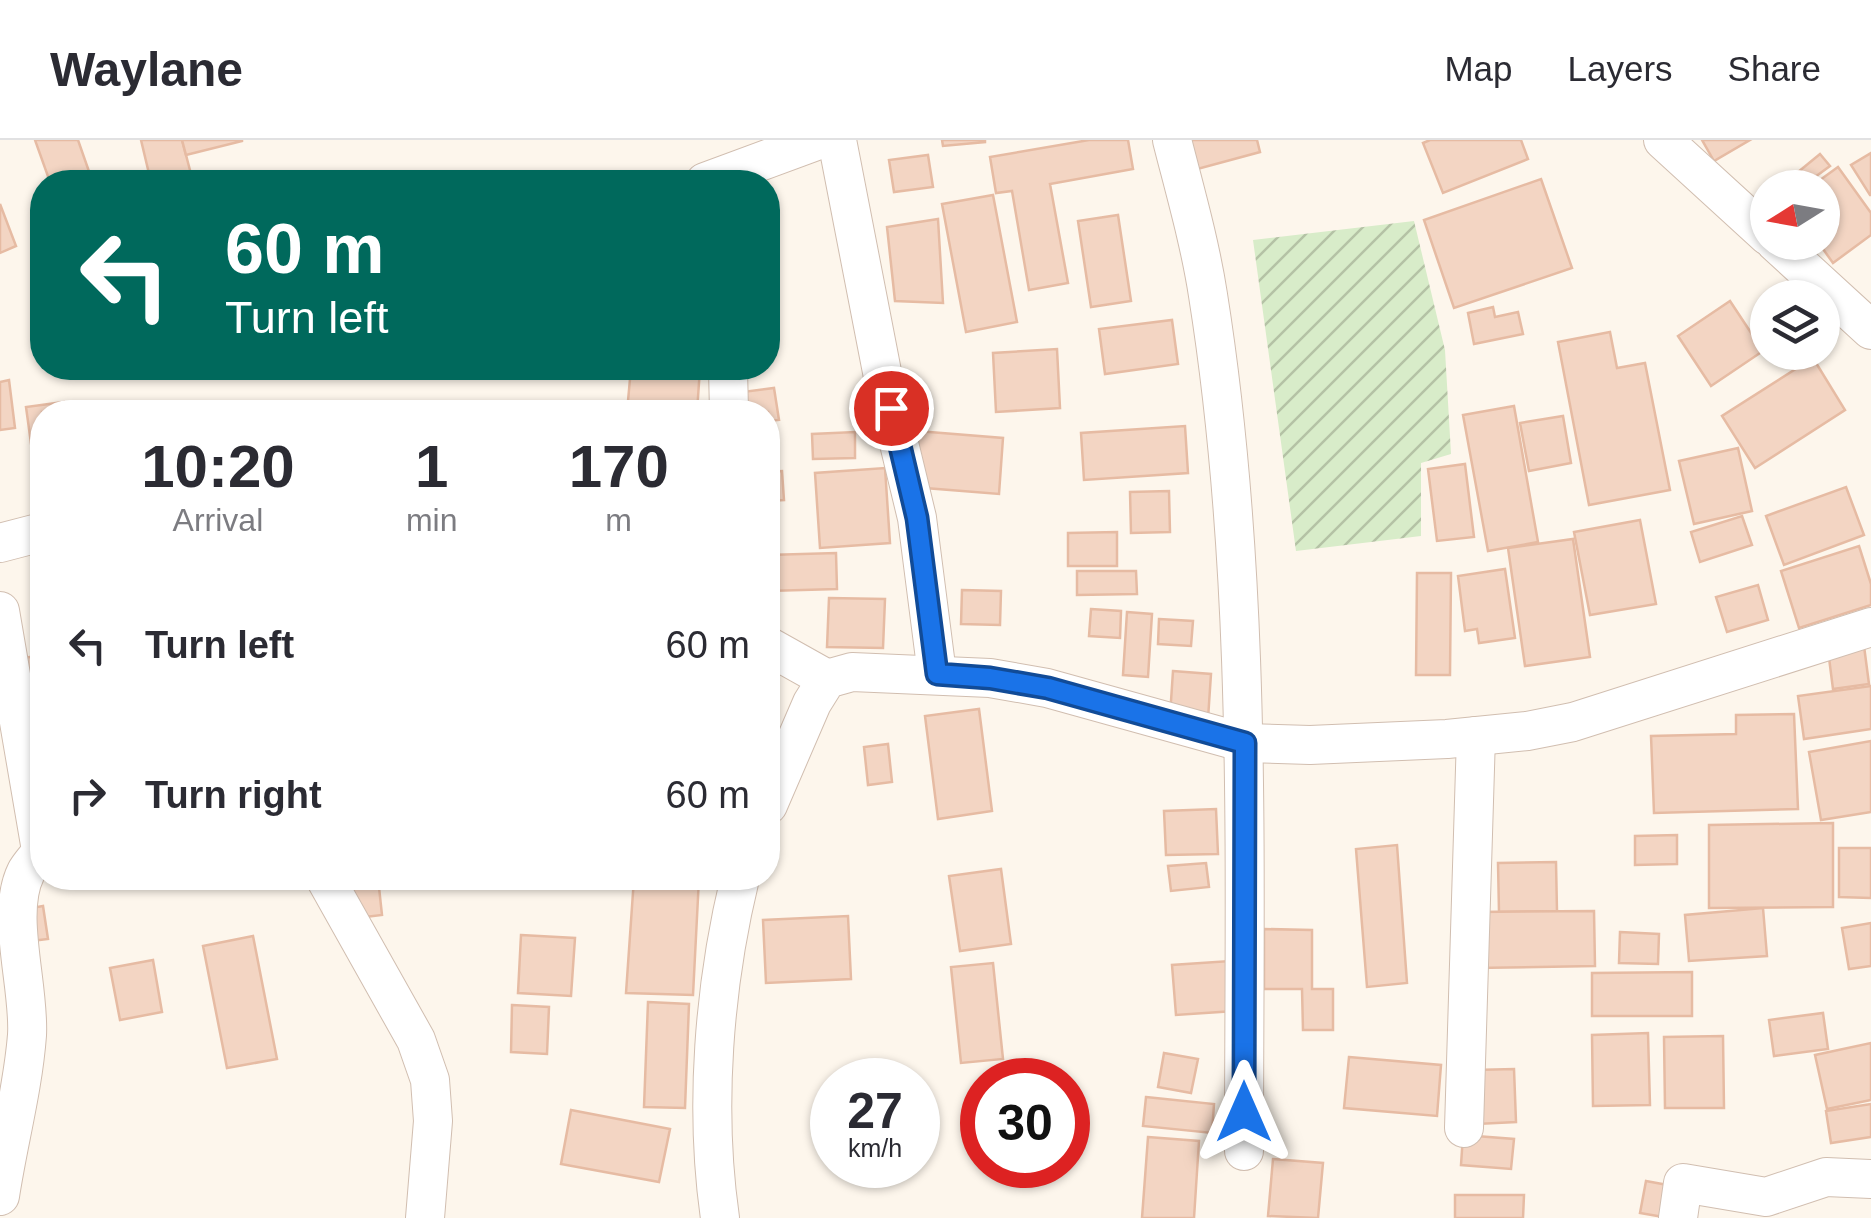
<!DOCTYPE html>
<style>
body{margin:0;font-family:Helvetica,sans-serif;background:#f2f2f3;color:#2b2b33;height:100vh;display:flex;flex-direction:column;font-size:38px;white-space:nowrap}
*{box-sizing:border-box;margin:0}
p{font-size:32px;color:#7c7c81}
.icon{flex:none;width:55px;height:55px;fill:none;stroke:currentColor;stroke-width:2;stroke-linecap:round;stroke-linejoin:round}
.map{position:relative;flex:1;overflow:hidden}
.sheet{position:absolute;left:30px;top:260px;width:750px;height:490px;display:flex;flex-direction:column;background:#fff;border-radius:40px;box-shadow:0 2px 8px #0004}
.sheet>*{flex:none}
.hud{position:absolute;left:30px;top:30px;width:750px;height:210px;border-radius:40px;box-shadow:0 2px 8px #0004;background:#00695c;color:#fff;overflow:hidden}
.needle{width:65px;rotate:259deg}
.controls{position:absolute;left:1750px;top:30px;display:grid;gap:20px}
.controls a{display:grid;place-items:center;width:90px;height:90px;border-radius:50%;background:#fff;box-shadow:0 2px 8px #0004;font-size:50px}
.speed{position:absolute;left:810px;top:918px;display:flex;gap:20px;font-size:50px;font-weight:700;text-align:center}
.speed>*{display:grid;place-content:center;width:130px;height:130px;border-radius:50%;background:#fff;box-shadow:0 2px 8px #0004;line-height:1}
.speed small{font-size:25px;font-weight:400}
.speed .limit{border:15px solid #d22;background:#fff;color:#111}
.pin{position:absolute;display:grid;place-items:center;width:85px;height:85px;color:#fff;margin:-42px;border:5px solid #fff;border-radius:50%;box-shadow:0 2px 10px #0007}
.me{position:absolute;width:110px;margin:-55px;rotate:0deg;stroke-linejoin:round;filter:drop-shadow(0 0 8px #0008)}
.turn{display:flex;align-items:center;gap:35px;height:210px;padding:0 30px;font-size:45px}
.turn .icon{width:130px;height:130px;stroke-width:2.5}
.turn b{display:block;font-size:70px;line-height:85px}
.eta{display:flex;justify-content:space-evenly;align-items:center;height:170px;text-align:center}
.eta b{font-size:60px;font-weight:600;line-height:70px}
ul{padding:0;list-style:none}
li{display:flex;align-items:center;gap:30px;height:150px;padding:0 30px}
li div{flex:1}
li b{display:block;font-size:38px}
li em{font-style:normal}
header{display:flex;align-items:center;gap:60px;box-sizing:border-box;height:140px;padding:0 50px;background:#fff;border-bottom:2px solid #e1e1e2}
header strong{font-size:48px}
nav{display:flex;gap:55px;margin-inline-start:auto;font-size:35px}
.map>svg:first-child{display:block}
.garden{fill:url(#garden-furrows)}
.building{fill:#f3d5c3;stroke:#e6bba3;stroke-width:2.5}
.lines{fill:none;stroke-linecap:round;stroke-linejoin:round}
.minor-casing{stroke:#d1beb0;stroke-width:40}
.minor{stroke:#fff;stroke-width:38}
.route-casing{stroke:#114b97;stroke-width:25}
.route{stroke:#1a73e8;stroke-width:18}
</style>
<header>
<strong>Waylane</strong>
<nav><a>Map</a><a>Layers</a><a>Share</a></nav>
</header>
<div class="map">
<svg width="1871" height="1078" viewBox="0 0 1871 1078">
<defs>
<pattern id="garden-furrows" width="10" height="10" patternUnits="userSpaceOnUse" patternTransform="scale(2.5)"><rect width="10" height="10" fill="#d8ecc9"/><path d="M-1 1l2-2M0 10L10 0M9 11l2-2" fill="none" stroke="#b4c2a5"/></pattern>
</defs>
<rect width="100%" height="100%" fill="#fdf6ec"/>
<polygon class="garden" points="1414,81 1445,210 1451,314 1421,323 1421,396 1296,411 1253,100"/>
<g class="building">
<polygon points="35,0 78,0 92,40 50,42"/>
<polygon points="141,0 182,0 191,34 151,42"/>
<polygon points="182,0 242,0 242,1 186,15"/>
<polygon points="942,0 985,0 985,2 943,6"/>
<polygon points="1089,0 1128,0 1133,29 1050,44 1068,143 1029,150 1012,51 996,53 990,17"/>
<polygon points="1182,0 1257,0 1260,12 1190,31"/>
<polygon points="1430,0 1521,0 1528,19 1443,53 1423,3"/>
<polygon points="1702,0 1750,0 1714,21"/>
<polygon points="1871,13 1871,55 1870,55 1851,25"/>
<polygon points="1820,14 1830,26 1800,48 1792,37"/>
<polygon points="928,15 933,47 894,52 889,20"/>
<polygon points="1838,27 1871,73 1871,95 1833,123 1818,102 1822,102 1822,48 1809,48"/>
<polygon points="1541,39 1572,128 1454,168 1424,80"/>
<polygon points="993,55 1017,182 966,192 942,64"/>
<polygon points="0,64 16,106 0,113"/>
<polygon points="1118,75 1131,161 1091,167 1078,81"/>
<polygon points="938,79 943,163 895,161 887,87"/>
<polygon points="1730,161 1763,211 1711,246 1678,196"/>
<polygon points="1493,167 1495,177 1518,172 1523,194 1474,204 1468,173"/>
<polygon points="1172,180 1178,224 1105,234 1099,189"/>
<polygon points="1610,192 1617,228 1645,223 1670,350 1589,365 1558,202"/>
<polygon points="1057,209 1060,268 996,272 993,213"/>
<polygon points="1813,218 1845,270 1755,328 1722,276"/>
<polygon points="631,228 700,228 697,272 627,272"/>
<polygon points="9,240 15,288 0,290 0,242"/>
<polygon points="774,248 779,280 768,281 768,272 737,272 735,253"/>
<polygon points="64,262 66,272 42,272 42,346 37,347 26,267"/>
<polygon points="105,264 107,272 76,272 76,268"/>
<polygon points="1514,266 1538,402 1488,411 1463,275"/>
<polygon points="1563,276 1571,323 1529,331 1520,283"/>
<polygon points="1185,286 1188,333 1084,340 1081,293"/>
<polygon points="917,291 1003,298 999,354 913,347"/>
<polygon points="855,292 855,318 813,319 812,294"/>
<polygon points="1738,308 1752,371 1694,384 1679,321"/>
<polygon points="1465,324 1474,397 1437,401 1428,329"/>
<polygon points="885,328 890,403 820,408 815,333"/>
<polygon points="782,331 784,360 768,361 768,332"/>
<polygon points="1846,347 1864,395 1784,425 1766,376"/>
<polygon points="1169,351 1170,392 1131,393 1130,352"/>
<polygon points="1742,376 1752,405 1700,422 1691,392"/>
<polygon points="1640,380 1656,464 1590,475 1574,392"/>
<polygon points="1117,392 1117,426 1068,426 1068,393"/>
<polygon points="1573,399 1590,517 1525,526 1508,408"/>
<polygon points="1859,406 1871,444 1871,465 1799,488 1781,431"/>
<polygon points="836,413 837,449 768,451 768,415"/>
<polygon points="1505,429 1515,498 1479,503 1477,489 1465,491 1458,436"/>
<polygon points="1077,431 1136,431 1137,454 1077,455"/>
<polygon points="1417,433 1451,433 1450,535 1416,535"/>
<polygon points="1758,445 1768,480 1727,492 1716,457"/>
<polygon points="962,450 1001,451 1000,485 961,484"/>
<polygon points="829,458 885,459 883,508 827,507"/>
<polygon points="1091,469 1121,471 1120,498 1089,496"/>
<polygon points="1127,472 1152,474 1148,537 1123,535"/>
<polygon points="1159,479 1193,481 1191,506 1158,504"/>
<polygon points="1864,506 1869,544 1833,549 1828,510"/>
<polygon points="37,516 40,542 20,546 16,519"/>
<polygon points="1173,531 1211,534 1208,579 1170,576"/>
<polygon points="1871,546 1871,589 1804,599 1798,556"/>
<polygon points="979,569 992,671 938,679 925,576"/>
<polygon points="1794,574 1798,669 1654,673 1651,596 1736,594 1736,575"/>
<polygon points="1871,601 1871,672 1821,680 1809,612"/>
<polygon points="888,604 892,642 868,645 864,607"/>
<polygon points="1216,669 1218,714 1166,715 1164,671"/>
<polygon points="1833,683 1833,767 1709,768 1709,685"/>
<polygon points="1677,695 1677,724 1635,725 1635,696"/>
<polygon points="1397,705 1407,843 1367,847 1356,709"/>
<polygon points="1839,708 1871,708 1871,758 1839,757"/>
<polygon points="1556,722 1557,771 1499,772 1498,723"/>
<polygon points="1206,723 1209,747 1171,751 1168,726"/>
<polygon points="1001,729 1011,804 960,811 949,736"/>
<polygon points="344,738 378,738 382,775 348,779"/>
<polygon points="634,738 699,738 693,855 626,853"/>
<polygon points="43,766 48,799 31,801 26,769"/>
<polygon points="1763,768 1767,816 1689,821 1685,775"/>
<polygon points="1594,771 1595,826 1474,828 1473,772"/>
<polygon points="848,776 851,839 766,843 763,780"/>
<polygon points="1871,783 1871,826 1849,829 1842,788"/>
<polygon points="1264,789 1312,790 1312,849 1333,849 1333,890 1303,890 1302,849 1264,849"/>
<polygon points="1620,792 1659,794 1658,824 1619,823"/>
<polygon points="521,795 575,798 571,856 518,853"/>
<polygon points="253,796 277,919 227,928 203,806"/>
<polygon points="153,820 162,872 120,880 110,828"/>
<polygon points="1230,821 1234,871 1176,875 1172,825"/>
<polygon points="993,823 1003,919 961,923 951,827"/>
<polygon points="1692,832 1692,876 1592,876 1592,833"/>
<polygon points="648,862 689,864 685,968 644,967"/>
<polygon points="512,865 549,867 547,914 511,912"/>
<polygon points="1823,873 1828,909 1774,916 1769,880"/>
<polygon points="1648,893 1650,965 1593,966 1592,895"/>
<polygon points="1723,896 1724,968 1665,968 1664,897"/>
<polygon points="1871,903 1871,960 1827,969 1815,915"/>
<polygon points="1164,913 1198,919 1191,953 1158,947"/>
<polygon points="1349,917 1441,925 1437,976 1344,968"/>
<polygon points="1514,929 1516,982 1477,984 1474,930"/>
<polygon points="1146,957 1214,964 1212,993 1143,986"/>
<polygon points="1871,964 1871,997 1831,1003 1826,971"/>
<polygon points="571,970 670,989 659,1042 561,1024"/>
<polygon points="1463,995 1514,999 1511,1029 1461,1025"/>
<polygon points="1148,997 1199,1001 1194,1078 1142,1078"/>
<polygon points="1273,1019 1323,1023 1318,1078 1268,1076"/>
<polygon points="1646,1041 1689,1049 1669,1078 1640,1073"/>
<polygon points="1455,1055 1524,1055 1523,1078 1455,1078"/>
</g>
<g class="lines">
<g class="minor-casing">
<g id="minor">
<polyline points="837,0 883,237 917,378 937,534"/>
<path d="M 1172,0 C 1185,51 1200,103 1208,155 C 1253,438 1244,725 1244,1011"/>
<polyline points="1663,0 1768,96"/>
<polyline points="705,42 819,0"/>
<polyline points="1775,102 1871,190"/>
<polyline points="728,228 729,272"/>
<polyline points="0,403 42,392"/>
<polyline points="0,471 42,716"/>
<polyline points="768,506 827,539"/>
<polyline points="768,665 812,563 827,539 852,532 990,538 1047,548 1245,603 1310,605 1447,599 1527,591 1573,582 1871,487"/>
<polyline points="325,738 416,900 430,940 433,981 425,1078"/>
<polyline points="1464,988 1476,596"/>
<path d="M 0,1056 C 8,1003 23,949 27,895 C 30,847 5,774 26,732 C 29,726 36,719 40,713"/>
<path d="M 720,1078 C 704,968 714,845 740,738"/>
<polyline points="1678,1078 1683,1043 1766,1057 1826,1037 1871,1039"/>
</g>
</g>
<use href="#minor" class="minor"/>
</g>
<g class="lines">
<g class="route-casing">
<polyline id="route" points="891,268 917,378 937,534 990,538 1048,548 1245,603 1244,972"/>
</g>
<use href="#route" class="route"/>
</g>
</svg>
<div class="controls">
<a><svg class="needle" viewBox="-14 -14 28 28"><path d="M0-13l5 13h-10z" fill="#e53935"/><path d="M0 13l5-13h-10z" fill="#7c7c81"/></svg></a>
<a><svg class="icon" aria-label="layers" viewBox="0 0 24 24"><path d="M12 4l9 5-9 5-9-5zM3 14l9 5 9-5"/></svg></a>
</div>
<div class="speed"><div>27<small>km/h</small></div><div class="limit">30</div></div>
<div class="pin" style="left:891px;top:268px;background:#d93025"><svg class="icon" aria-label="arrive" viewBox="0 0 24 24"><path d="M6 21V4h12l-3 4 3 4H6"/></svg></div>
<svg class="me" style="left:1244px;top:972px" viewBox="-20 -20 40 40"><path d="M0-17L14 15 0 8-14 15z" fill="#1a73e8" stroke="#fff" stroke-width="4"/></svg>
<div class="hud">
<div class="turn"><svg class="icon" aria-label="left" viewBox="0 0 24 24"><path d="M17 20v-9H6M10 6l-5 5 5 5"/></svg><div><b>60 m</b>Turn left</div></div>
</div>
<section class="sheet">
<div class="eta">
<div><b>10:20</b><p>Arrival</p></div>
<div><b>1</b><p>min</p></div>
<div><b>170</b><p>m</p></div>
</div>
<ul>
<li><svg class="icon" aria-label="left" viewBox="0 0 24 24"><path d="M17 20v-9H6M10 6l-5 5 5 5"/></svg><div><b>Turn left</b></div><em>60 m</em></li>
<li><svg class="icon" aria-label="right" viewBox="0 0 24 24"><path d="M7 20v-9h11M14 6l5 5-5 5"/></svg><div><b>Turn right</b></div><em>60 m</em></li>
</ul>
</section>
</div>
